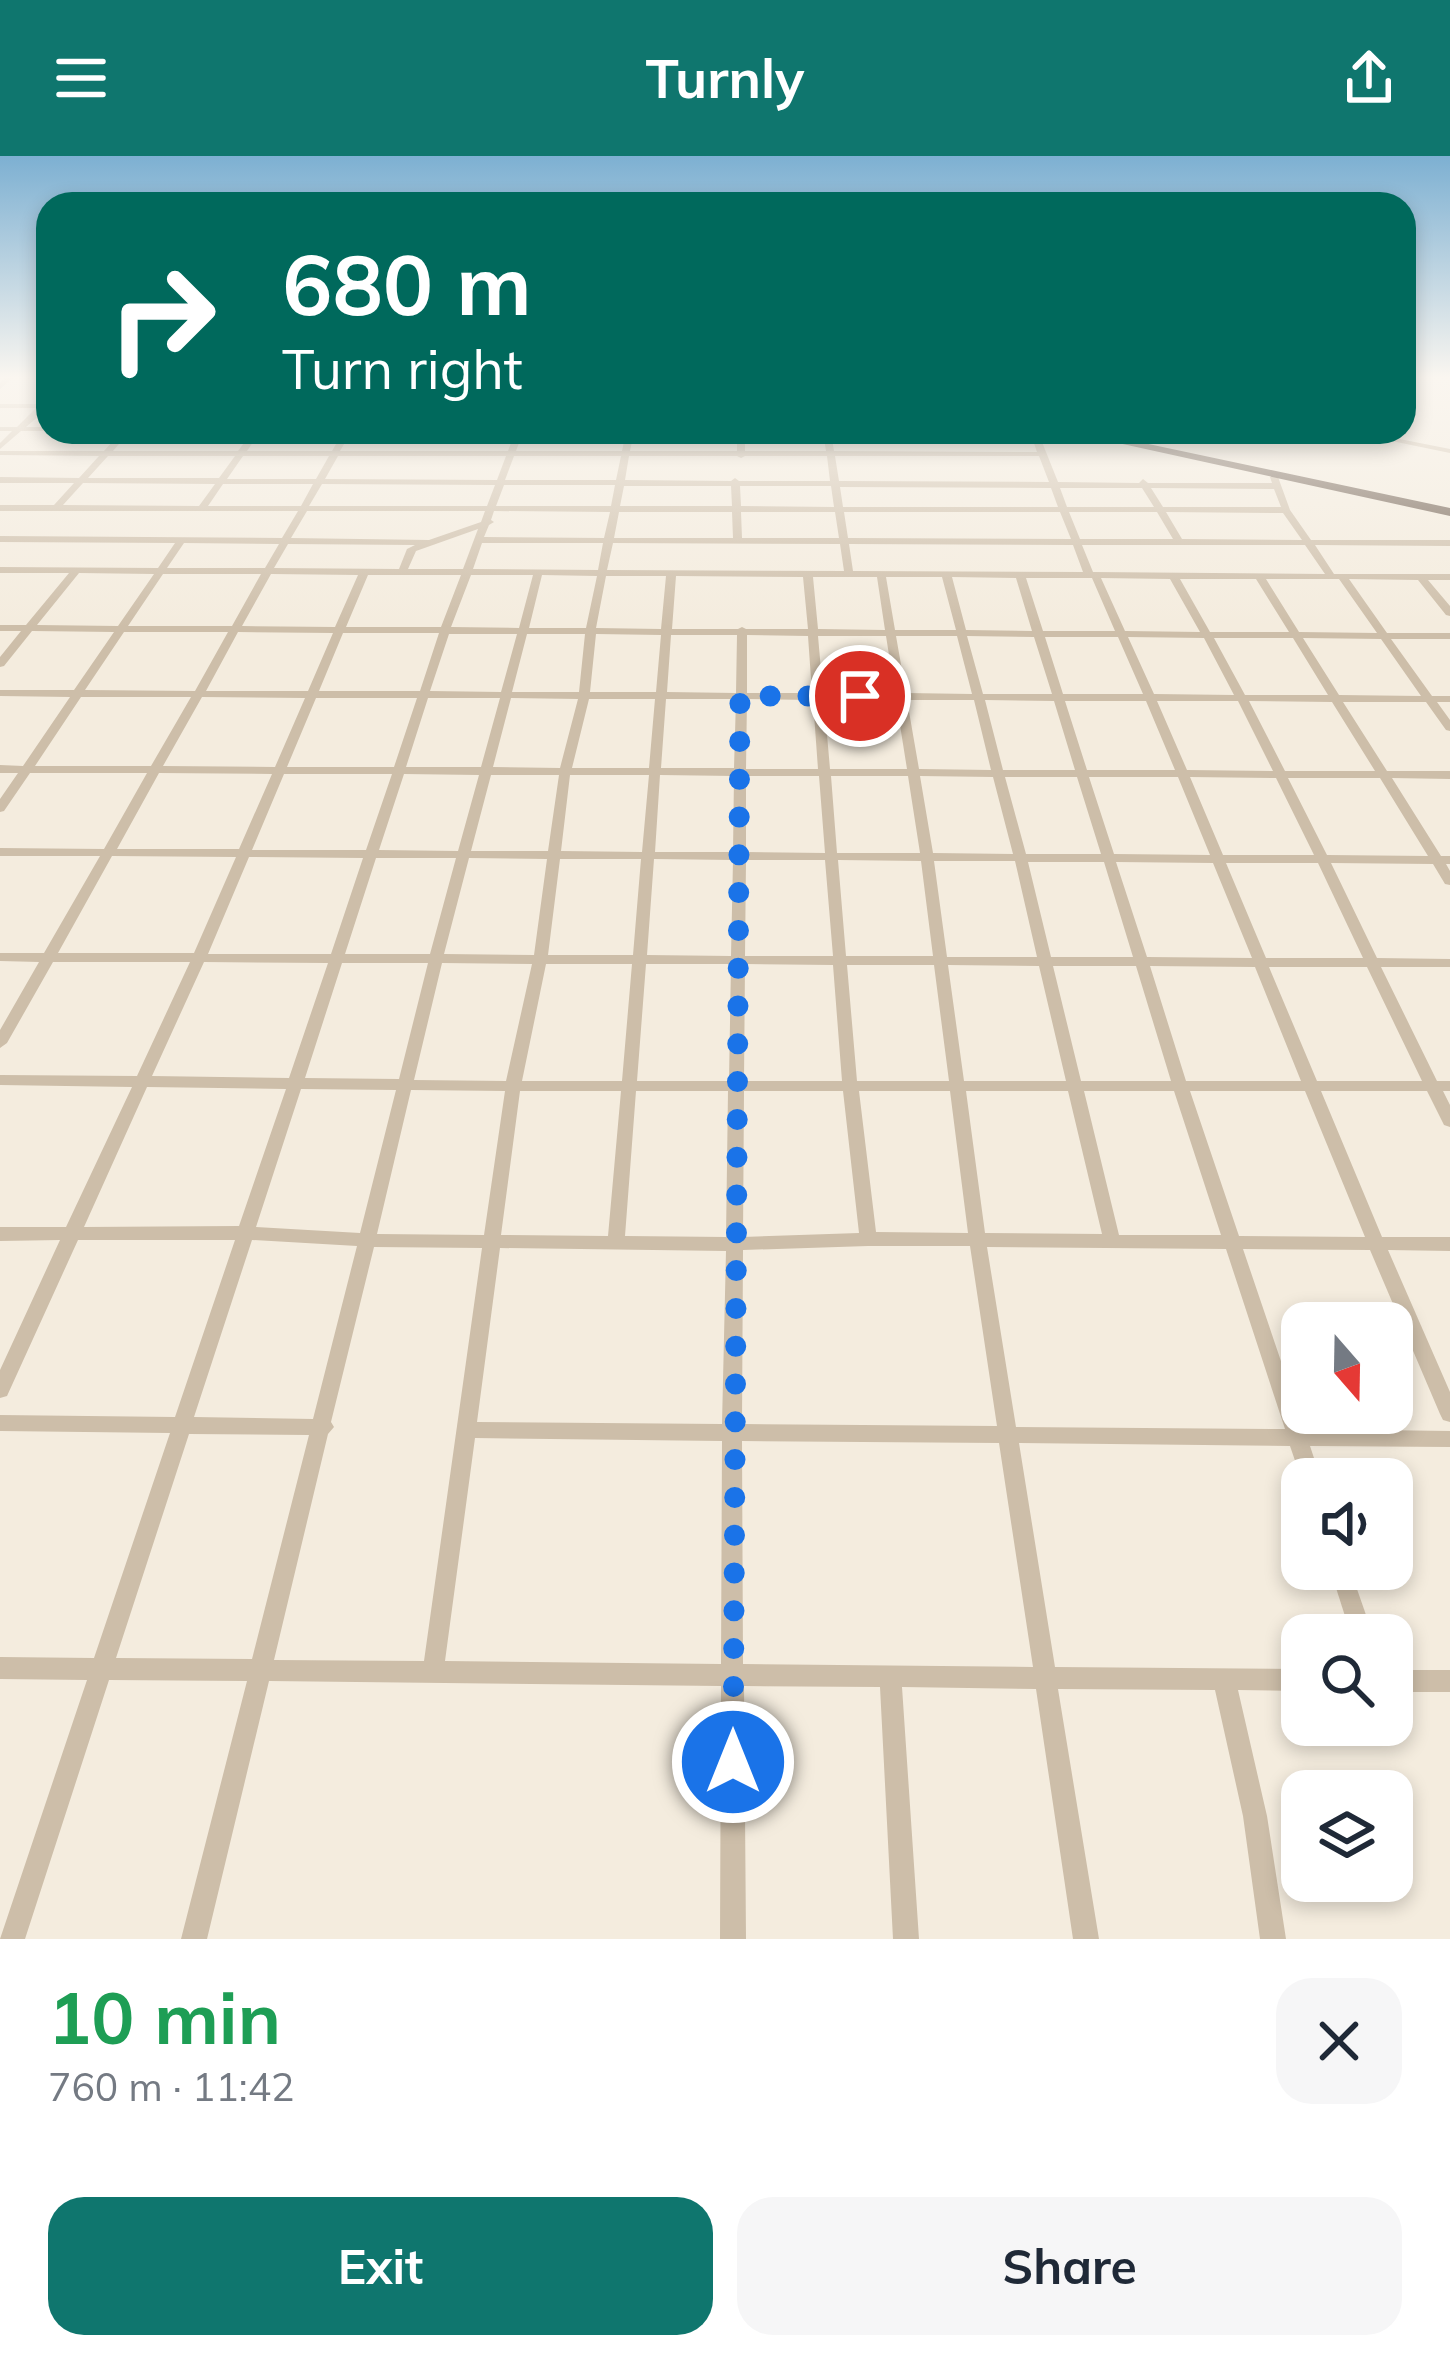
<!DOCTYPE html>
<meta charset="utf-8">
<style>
body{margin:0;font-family:Mulish,sans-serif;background:#f6f6f7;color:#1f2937;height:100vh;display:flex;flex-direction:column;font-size:45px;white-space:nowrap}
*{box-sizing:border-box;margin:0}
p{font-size:39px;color:#747a83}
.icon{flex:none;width:66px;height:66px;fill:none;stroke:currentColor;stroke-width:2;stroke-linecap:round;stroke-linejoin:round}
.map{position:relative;height:1783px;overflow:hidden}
.details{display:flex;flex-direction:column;background:#fff;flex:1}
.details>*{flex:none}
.banner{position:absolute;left:36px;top:36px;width:1380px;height:252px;border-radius:36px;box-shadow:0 6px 18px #0003;background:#00695c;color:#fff;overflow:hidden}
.needle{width:78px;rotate:160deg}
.controls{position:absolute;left:1281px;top:1146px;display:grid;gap:24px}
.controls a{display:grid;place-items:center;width:132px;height:132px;border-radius:24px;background:#fff;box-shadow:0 6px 18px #0003;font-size:60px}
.pin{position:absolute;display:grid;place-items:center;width:102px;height:102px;color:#fff;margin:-51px;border:6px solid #fff;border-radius:50%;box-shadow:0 3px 12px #0007}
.me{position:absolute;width:132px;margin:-66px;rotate:0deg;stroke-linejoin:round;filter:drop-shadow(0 0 9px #0008)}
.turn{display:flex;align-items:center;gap:42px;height:252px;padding:0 48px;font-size:54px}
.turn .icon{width:156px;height:156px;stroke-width:2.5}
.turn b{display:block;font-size:84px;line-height:102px}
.round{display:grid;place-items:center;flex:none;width:126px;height:126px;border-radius:36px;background:#f6f6f7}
.head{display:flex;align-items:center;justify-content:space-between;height:204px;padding:0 48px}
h1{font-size:72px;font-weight:700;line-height:90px;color:#1e9e55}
.primary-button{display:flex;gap:24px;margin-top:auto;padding:24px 48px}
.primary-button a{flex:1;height:138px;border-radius:36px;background:#0f766e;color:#fff;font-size:48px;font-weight:700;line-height:138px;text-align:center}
.primary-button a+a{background:#f6f6f7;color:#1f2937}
header{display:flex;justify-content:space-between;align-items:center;height:156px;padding:0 48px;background:#0f766e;color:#fff;font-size:54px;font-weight:700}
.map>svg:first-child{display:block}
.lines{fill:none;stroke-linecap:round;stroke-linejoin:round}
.minor{fill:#cdbea9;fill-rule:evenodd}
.trunk{fill:#6c5b4d;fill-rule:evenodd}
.route{stroke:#1a73e8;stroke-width:21;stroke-dasharray:0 37.8}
</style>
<header><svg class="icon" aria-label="menu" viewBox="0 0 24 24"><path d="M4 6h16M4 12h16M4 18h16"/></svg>Turnly<svg class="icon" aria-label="share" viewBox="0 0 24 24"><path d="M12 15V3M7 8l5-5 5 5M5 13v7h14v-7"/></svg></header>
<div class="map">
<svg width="1450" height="1783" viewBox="0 0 1450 1783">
<rect width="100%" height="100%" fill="#f4ecde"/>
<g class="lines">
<g class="minor">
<polygon points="6,221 14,221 0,233 0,227"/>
<polygon points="45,243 48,243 48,252 26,271 48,271 48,275 21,275 0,293 0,287 12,275 0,275 0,271 17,271 36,252 0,252 0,248 41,248"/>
<path d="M 121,276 L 129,276 L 113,295 L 238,295 L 252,276 L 260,276 L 247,295 L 332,295 L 343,276 L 351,276 L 340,295 L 508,295 L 515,276 L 523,276 L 516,295 L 622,295 L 626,276 L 634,276 L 630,295 L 737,295 L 737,276 L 745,276 L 745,295 L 826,295 L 823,276 L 831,276 L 834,295 L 1037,296 L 1030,276 L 1038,276 L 1058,326 L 1139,327 L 1143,323 L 1148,327 L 1272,327 L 1270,321 L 1274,318 L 1278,321 L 1290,354 L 1311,384 L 1450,384 L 1450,390 L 1315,389 L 1334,418 L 1450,418 L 1450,424 L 1428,424 L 1450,450 L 1450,460 L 1446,459 L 1418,424 L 1349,423 L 1387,477 L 1450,477 L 1450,483 L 1391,483 L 1432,540 L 1450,540 L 1450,546 L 1437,546 L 1450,564 L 1450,575 L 1446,574 L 1426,546 L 1343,546 L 1387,615 L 1450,615 L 1450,623 L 1392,622 L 1441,700 L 1450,700 L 1450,708 L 1446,708 L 1450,715 L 1450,729 L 1445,728 L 1433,708 L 1331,707 L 1377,802 L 1450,803 L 1450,811 L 1381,811 L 1437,925 L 1450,925 L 1450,935 L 1443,935 L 1450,949 L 1450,971 L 1444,969 L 1427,935 L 1321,935 L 1382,1081 L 1450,1081 L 1450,1095 L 1388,1094 L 1450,1236 L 1450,1266 L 1443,1264 L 1440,1258 L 1370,1094 L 1243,1093 L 1304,1273 L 1450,1275 L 1450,1291 L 1310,1290 L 1321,1323 L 1302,1323 L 1302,1325 L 1290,1290 L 1019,1287 L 1055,1511 L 1302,1513 L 1302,1535 L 1238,1534 L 1267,1660 L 1286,1783 L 1260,1783 L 1243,1660 L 1215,1534 L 1058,1533 L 1099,1783 L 1073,1783 L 1036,1533 L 902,1531 L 919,1783 L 893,1783 L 880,1531 L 744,1530 L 746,1783 L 720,1783 L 721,1530 L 269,1525 L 207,1783 L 181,1783 L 247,1525 L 109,1524 L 25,1783 L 0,1783 L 87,1524 L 0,1523 L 0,1501 L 94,1502 L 170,1277 L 0,1275 L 0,1259 L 175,1261 L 235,1084 L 78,1084 L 7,1240 L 0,1242 L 0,1214 L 60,1084 L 0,1085 L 0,1071 L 66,1071 L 132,931 L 0,929 L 0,919 L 137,920 L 190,806 L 53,806 L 7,887 L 0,892 L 0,874 L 39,806 L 0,805 L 0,797 L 44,797 L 100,700 L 0,700 L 0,692 L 104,693 L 147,617 L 30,617 L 4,655 L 0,656 L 0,643 L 18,617 L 0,617 L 0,609 L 23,610 L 70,541 L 0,540 L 0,534 L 74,534 L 114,476 L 32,475 L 4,510 L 0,511 L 0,501 L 21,475 L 0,475 L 0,469 L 26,469 L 69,417 L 0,417 L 0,411 L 158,412 L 175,387 L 0,386 L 0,380 L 282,382 L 298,355 L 0,355 L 0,349 L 54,349 L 74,327 L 0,327 L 0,321 L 79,322 L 99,300 L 0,299 L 0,295 L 104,295 ZM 108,300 L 235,300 L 219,322 L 88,322 ZM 243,300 L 329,300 L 316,323 L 227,323 ZM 338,300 L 506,300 L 497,324 L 325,323 ZM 514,300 L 621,300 L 616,324 L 505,324 ZM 629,300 L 737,300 L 741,302 L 745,300 L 827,300 L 830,325 L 739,325 L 735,322 L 731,325 L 625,324 ZM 835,300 L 1039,300 L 1049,326 L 839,325 ZM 83,327 L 215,328 L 199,350 L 63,349 ZM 223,328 L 313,328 L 301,350 L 208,350 ZM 322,328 L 495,329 L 487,350 L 309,350 ZM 504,329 L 615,329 L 611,350 L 496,350 ZM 624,330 L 731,330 L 732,350 L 620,350 ZM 740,330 L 831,330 L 834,351 L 741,350 ZM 840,331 L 1051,332 L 1058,351 L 843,351 ZM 1060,332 L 1142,332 L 1154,351 L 1067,351 ZM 1151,332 L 1274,333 L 1281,351 L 1163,351 ZM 307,355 L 485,355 L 481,366 L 429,384 L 291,382 ZM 494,355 L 610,356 L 604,382 L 484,381 L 489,369 L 494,366 L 491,364 ZM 619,356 L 732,356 L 733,382 L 614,382 ZM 741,356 L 835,356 L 839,382 L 742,382 ZM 844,356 L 1060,356 L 1071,383 L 848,382 ZM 1069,356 L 1157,356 L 1173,383 L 1080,383 ZM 1166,356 L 1283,357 L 1302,384 L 1182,383 ZM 478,373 L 463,413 L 408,413 L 416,395 ZM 184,387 L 279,388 L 265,412 L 167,412 ZM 482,387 L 603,387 L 598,414 L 473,413 ZM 613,387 L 840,388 L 844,415 L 607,414 ZM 288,388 L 415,389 L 407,393 L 399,413 L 274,412 ZM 849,388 L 1073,389 L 1083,416 L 853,415 ZM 1082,389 L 1305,389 L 1325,418 L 1093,416 ZM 79,417 L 154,418 L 118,470 L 37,469 ZM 163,418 L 261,418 L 232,470 L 128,470 ZM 271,418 L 358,419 L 335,471 L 242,470 ZM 368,419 L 461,419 L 441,471 L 346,471 ZM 471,419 L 533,419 L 519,472 L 451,471 ZM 542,419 L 597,420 L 586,472 L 529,472 ZM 606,420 L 666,420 L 661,473 L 596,472 ZM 676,420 L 803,421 L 808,473 L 746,473 L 742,471 L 738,473 L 672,473 ZM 813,421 L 877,421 L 885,474 L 818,473 ZM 886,421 L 942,421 L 956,474 L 895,474 ZM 952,421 L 1016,422 L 1032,475 L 966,474 ZM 1026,422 L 1092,422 L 1115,475 L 1043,475 ZM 1101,422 L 1170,423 L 1200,476 L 1125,475 ZM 1180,423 L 1256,423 L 1289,476 L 1210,476 ZM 1266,423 L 1339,423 L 1377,477 L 1299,476 ZM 124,476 L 228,476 L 195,535 L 85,534 ZM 238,476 L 333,477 L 308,535 L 206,535 ZM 343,477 L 439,477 L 420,535 L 319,535 ZM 449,478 L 517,478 L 501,536 L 430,535 ZM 527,478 L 585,478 L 579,536 L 512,536 ZM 596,478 L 661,479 L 656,536 L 590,536 ZM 671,479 L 737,479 L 736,537 L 667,536 ZM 747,479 L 808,480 L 812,537 L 747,537 ZM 818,480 L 886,480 L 895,537 L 823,537 ZM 896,480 L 957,480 L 972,538 L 906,537 ZM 967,480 L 1034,481 L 1052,538 L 983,538 ZM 1045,481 L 1118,481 L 1143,538 L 1063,538 ZM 1128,481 L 1204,482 L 1234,539 L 1154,538 ZM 1214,482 L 1293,482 L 1328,539 L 1245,539 ZM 1303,482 L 1381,483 L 1421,540 L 1339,539 ZM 81,541 L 191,541 L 151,610 L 35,610 ZM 202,541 L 305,542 L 275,611 L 163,610 ZM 316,542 L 417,542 L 394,611 L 287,611 ZM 428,542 L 500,542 L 481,611 L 406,611 ZM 511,542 L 578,543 L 560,612 L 493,611 ZM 589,543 L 655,543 L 649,612 L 572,612 ZM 666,543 L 736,543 L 734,612 L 661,612 ZM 747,543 L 813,544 L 818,613 L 746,613 ZM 824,544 L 896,544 L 907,613 L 830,613 ZM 907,544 L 974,544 L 991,614 L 919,613 ZM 985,544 L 1054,545 L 1075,614 L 1003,614 ZM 1065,545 L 1146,545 L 1175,614 L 1087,614 ZM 1157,545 L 1238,545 L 1273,615 L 1187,614 ZM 1249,545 L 1332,546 L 1375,615 L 1285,615 ZM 159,617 L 272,618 L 239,693 L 117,693 ZM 284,618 L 392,618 L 366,694 L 252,694 ZM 404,618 L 479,619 L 458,695 L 379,694 ZM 491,619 L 559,619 L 548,695 L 471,695 ZM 570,619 L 649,619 L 642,696 L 561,695 ZM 660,619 L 734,620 L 733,696 L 655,696 ZM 746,620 L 819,620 L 825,697 L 746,696 ZM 831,620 L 908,620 L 920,697 L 837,697 ZM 920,620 L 993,621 L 1013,698 L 933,697 ZM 1005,621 L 1077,621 L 1101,698 L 1026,698 ZM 1089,621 L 1178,621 L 1210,699 L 1114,698 ZM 1190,621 L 1276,622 L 1314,699 L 1223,699 ZM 1288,622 L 1380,622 L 1428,700 L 1327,699 ZM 112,700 L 236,701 L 194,797 L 58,797 ZM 249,701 L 363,702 L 331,798 L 208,798 ZM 376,702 L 456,702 L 430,798 L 345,798 ZM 469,702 L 547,703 L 534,799 L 444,798 ZM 560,703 L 641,703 L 633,799 L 548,799 ZM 654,703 L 733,704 L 731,800 L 647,799 ZM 746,704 L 825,704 L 833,800 L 745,800 ZM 838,704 L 921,705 L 933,800 L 846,800 ZM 934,705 L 1015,705 L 1037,801 L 947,801 ZM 1028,706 L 1104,706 L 1133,801 L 1051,801 ZM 1116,706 L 1213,707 L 1252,802 L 1147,801 ZM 1226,707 L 1318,707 L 1363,802 L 1266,802 ZM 204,806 L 328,807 L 289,922 L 152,920 ZM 342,807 L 428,807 L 399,923 L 305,922 ZM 442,807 L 532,808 L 506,925 L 414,924 ZM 546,808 L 632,808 L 622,925 L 522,925 ZM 646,808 L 731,808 L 729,925 L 637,925 ZM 745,808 L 833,809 L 842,925 L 744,925 ZM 847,809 L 934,809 L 949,925 L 857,925 ZM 948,809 L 1039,810 L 1066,925 L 964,925 ZM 1053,810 L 1136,810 L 1171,925 L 1081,925 ZM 1150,810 L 1255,811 L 1301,925 L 1186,925 ZM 1269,811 L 1367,811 L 1422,925 L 1317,925 ZM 147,931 L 286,933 L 239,1070 L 84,1071 ZM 301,933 L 396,934 L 360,1077 L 256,1071 ZM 411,934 L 505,935 L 484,1079 L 377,1078 ZM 520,935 L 621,935 L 608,1080 L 501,1079 ZM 636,935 L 728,935 L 726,1081 L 625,1080 ZM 744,935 L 843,935 L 859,1077 L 743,1081 ZM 859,935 L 950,935 L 968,1077 L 876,1076 ZM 966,935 L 1068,935 L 1102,1078 L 985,1077 ZM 1084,935 L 1174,935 L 1221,1079 L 1119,1079 ZM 1190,935 L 1305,935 L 1365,1081 L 1239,1080 ZM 252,1084 L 357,1090 L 313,1263 L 194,1261 ZM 868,1090 L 970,1090 L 997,1270 L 742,1268 L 743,1094 ZM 374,1091 L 482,1092 L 424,1505 L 274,1504 L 328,1278 L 334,1271 L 331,1266 ZM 987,1091 L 1226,1093 L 1285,1273 L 1016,1271 ZM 500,1092 L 726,1095 L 722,1268 L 477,1266 ZM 189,1278 L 309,1279 L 252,1503 L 116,1502 ZM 475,1282 L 722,1285 L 721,1508 L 445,1505 ZM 742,1285 L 999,1287 L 1033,1511 L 743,1508 Z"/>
<polygon points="1348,276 1364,276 1450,293 1450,297"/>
<polygon points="1330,1413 1350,1413 1373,1479 1351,1479"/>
<rect x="1392" y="1514" width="58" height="22"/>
</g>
<polygon class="trunk" points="1068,276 1092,276 1450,352 1450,360"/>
</g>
<linearGradient id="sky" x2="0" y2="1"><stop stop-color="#7db0d2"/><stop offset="0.47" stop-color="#faf6f0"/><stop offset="1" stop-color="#faf6f0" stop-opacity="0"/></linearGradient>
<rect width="1450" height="471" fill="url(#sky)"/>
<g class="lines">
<polyline class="route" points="733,1606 740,540 860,540"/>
</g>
</svg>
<div class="controls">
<a><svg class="needle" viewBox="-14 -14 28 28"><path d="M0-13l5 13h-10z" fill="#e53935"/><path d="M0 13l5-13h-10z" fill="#747a83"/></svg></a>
<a><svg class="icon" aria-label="sound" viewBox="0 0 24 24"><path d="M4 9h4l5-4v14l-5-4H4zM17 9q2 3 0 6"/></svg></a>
<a><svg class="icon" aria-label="search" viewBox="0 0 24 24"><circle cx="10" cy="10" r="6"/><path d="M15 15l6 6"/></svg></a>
<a><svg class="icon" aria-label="layers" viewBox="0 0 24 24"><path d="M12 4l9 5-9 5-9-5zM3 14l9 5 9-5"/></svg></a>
</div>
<div class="pin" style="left:860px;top:540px;background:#d93025"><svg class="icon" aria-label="arrive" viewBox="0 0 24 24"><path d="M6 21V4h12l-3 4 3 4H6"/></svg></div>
<svg class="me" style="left:733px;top:1606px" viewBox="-20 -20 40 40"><circle r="17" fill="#1a73e8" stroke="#fff" stroke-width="3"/><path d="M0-11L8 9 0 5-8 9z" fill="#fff"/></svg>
<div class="banner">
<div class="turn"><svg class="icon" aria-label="right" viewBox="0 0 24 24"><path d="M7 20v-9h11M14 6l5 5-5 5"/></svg><div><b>680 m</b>Turn right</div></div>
</div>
</div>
<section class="details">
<div class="head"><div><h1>10 min</h1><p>760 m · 11:42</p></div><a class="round"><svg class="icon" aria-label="close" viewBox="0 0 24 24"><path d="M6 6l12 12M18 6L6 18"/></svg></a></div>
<div class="primary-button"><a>Exit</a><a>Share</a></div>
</section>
